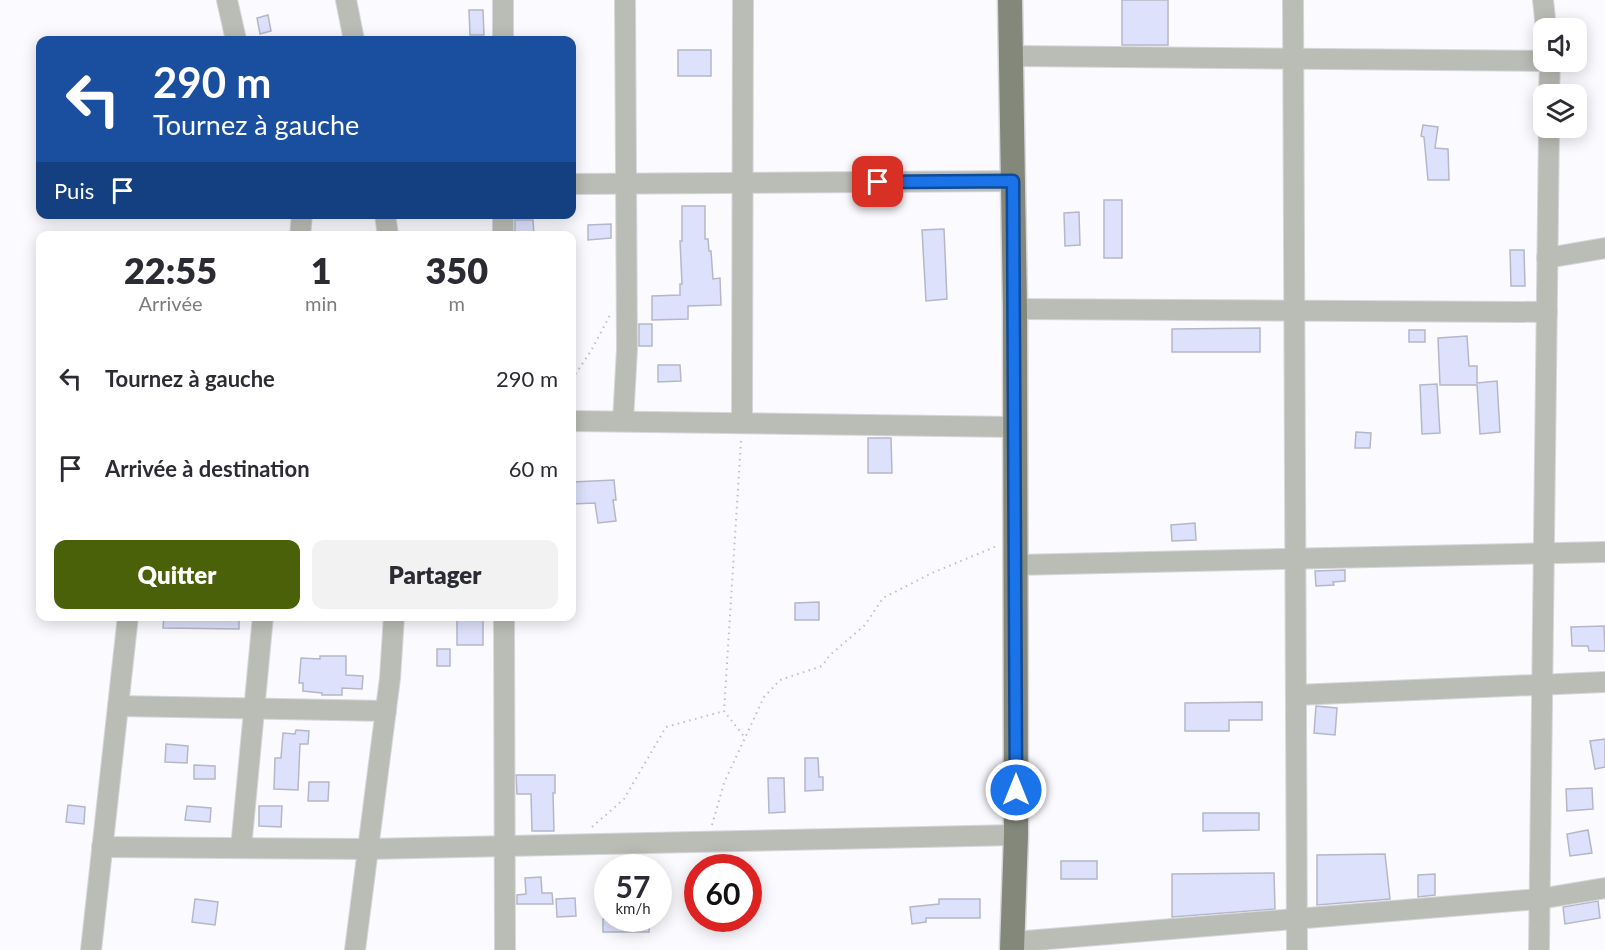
<!DOCTYPE html>
<html lang="fr">
<meta charset="utf-8">
<style>
body{margin:0;font-family:Lato,sans-serif;background:#f2f2f3;color:#2b2b33;height:100vh;display:flex;flex-direction:column;font-size:22px;white-space:nowrap}
*{box-sizing:border-box;margin:0}
p{font-size:20px;color:#7c7c81}
.icon{flex:none;width:33px;height:33px;fill:none;stroke:currentColor;stroke-width:2;stroke-linecap:round;stroke-linejoin:round}
.map{position:relative;flex:1;overflow:hidden}
.panel{position:absolute;left:36px;top:231px;width:540px;height:390px;display:flex;flex-direction:column;background:#fff;border-radius:12px;box-shadow:0 3px 15px #0003}
.panel>*{flex:none}
.guide{position:absolute;left:36px;top:36px;width:540px;height:183px;border-radius:12px;box-shadow:0 3px 15px #0003;background:#1a4fa0;color:#fff;overflow:hidden}
.fabs{position:absolute;left:1533px;top:18px;display:grid;gap:12px}
.fabs a{display:grid;place-items:center;width:54px;height:54px;border-radius:12px;background:#fff;box-shadow:0 3px 15px #0003;font-size:30px}
.speed{position:absolute;left:594px;top:854px;display:flex;gap:12px;font-size:30px;font-weight:700;text-align:center}
.speed>*{display:grid;place-content:center;width:78px;height:78px;border-radius:50%;background:#fff;box-shadow:0 3px 15px #0003;line-height:1}
.speed small{font-size:15px;font-weight:400}
.speed .limit{border:9px solid #d22;background:#fff;color:#111}
.pin{position:absolute;display:grid;place-items:center;width:51px;height:51px;color:#fff;margin:-26px;border-radius:12px;box-shadow:0 3px 9px #0006}
.me{position:absolute;width:66px;margin:-33px;rotate:0deg;stroke-linejoin:round;filter:drop-shadow(0 0 4px #0008)}
.turn{display:flex;align-items:center;gap:21px;height:126px;padding:0 18px;font-size:27px}
.turn .icon{width:78px;height:78px;stroke-width:2.5}
.turn b{display:block;font-size:42px;line-height:51px}
.then{display:flex;align-items:center;height:57px;padding:0 18px;background:#0003;gap:12px;font-size:22px}
.eta{display:flex;justify-content:space-evenly;align-items:center;height:102px;text-align:center}
.eta b{font-size:36px;font-weight:800;line-height:42px}
.action{display:flex;gap:12px;margin-top:auto;padding:12px 18px}
.action a{flex:1;height:69px;border-radius:12px;background:#4a6009;color:#fff;font-size:24px;font-weight:800;line-height:69px;text-align:center}
.action a+a{background:#f2f2f3;color:#2b2b33}
ul{padding:0;list-style:none}
li{display:flex;align-items:center;gap:18px;height:90px;padding:0 18px}
li div{flex:1}
li b{display:block;font-size:22px}
li em{font-style:normal}
.map>svg:first-child{display:block}
.building{fill:#dde1fb;stroke:#b5b7c9;stroke-width:1.5}
.lines{fill:none;stroke-linecap:round;stroke-linejoin:round}
.minor-casing{stroke:#d7d7db;stroke-width:22}
.major-casing{stroke:#d7d7db;stroke-width:27}
.path{stroke:#bebec3;stroke-width:2;stroke-dasharray:1.5 4.5;stroke-linecap:butt}
.minor{stroke:#babdb5;stroke-width:20}
.major{stroke:#83887b;stroke-width:24}
.route-casing{stroke:#114b97;stroke-width:15}
.route{stroke:#1a73e8;stroke-width:10}
</style>
<div class="map">
<svg width="1605" height="950" viewBox="0 0 1605 950">
<rect width="100%" height="100%" fill="#fbfbff"/>
<g class="building">
<rect x="1122" y="0" width="46" height="45"/>
<polygon points="469,10 483,10 484,35 470,35"/>
<polygon points="268,15 271,31 260,34 257,18"/>
<rect x="678" y="50" width="33" height="26"/>
<polygon points="1423,125 1438,127 1435,148 1448,149 1449,180 1428,180 1424,137 1421,136"/>
<rect x="1104" y="200" width="18" height="58"/>
<polygon points="682,206 705,206 705,239 708,239 709,251 711,251 713,279 720,278 721,305 688,306 688,319 652,320 652,296 680,295 680,284 682,284 680,241 682,241"/>
<polygon points="1079,212 1080,245 1065,246 1064,213"/>
<polygon points="515,220 533,220 534,236 515,236"/>
<polygon points="611,224 611,238 588,240 588,225"/>
<polygon points="944,229 947,299 926,301 922,230"/>
<polygon points="1510,250 1524,250 1525,286 1511,286"/>
<rect x="639" y="324" width="13" height="22"/>
<polygon points="1260,328 1260,352 1172,352 1172,329"/>
<rect x="1409" y="330" width="16" height="12"/>
<polygon points="1467,336 1469,366 1477,366 1477,383 1497,381 1500,432 1480,434 1477,385 1440,385 1438,338"/>
<polygon points="658,365 680,365 681,381 658,382"/>
<polygon points="1437,384 1440,433 1422,434 1420,385"/>
<polygon points="1356,432 1371,433 1370,448 1355,448"/>
<polygon points="868,438 891,438 892,473 868,473"/>
<polygon points="614,480 616,500 613,500 616,521 598,523 595,503 572,504 572,482"/>
<polygon points="1195,523 1196,540 1172,541 1171,525"/>
<polygon points="1345,570 1345,581 1333,582 1334,585 1316,586 1315,571"/>
<polygon points="819,602 819,620 795,620 795,603"/>
<polygon points="164,616 239,616 239,629 163,628"/>
<polygon points="457,619 483,620 483,645 457,645"/>
<polygon points="1604,626 1605,651 1589,651 1588,646 1572,646 1571,627"/>
<rect x="437" y="649" width="13" height="17"/>
<polygon points="320,656 346,656 346,675 363,676 362,689 342,688 342,695 322,695 322,693 303,691 303,683 299,683 301,658 320,659"/>
<polygon points="1262,702 1262,720 1229,720 1229,731 1185,731 1185,703"/>
<polygon points="1316,706 1337,708 1335,735 1314,733"/>
<polygon points="296,730 309,731 308,744 300,744 298,790 274,789 275,758 281,758 283,733 295,734"/>
<polygon points="1605,739 1605,767 1595,769 1590,741"/>
<polygon points="166,744 188,746 187,763 165,762"/>
<polygon points="805,758 818,758 819,777 823,777 823,790 805,791"/>
<polygon points="194,765 215,766 215,779 194,779"/>
<polygon points="516,775 555,775 555,793 553,793 554,831 532,831 531,794 517,794"/>
<polygon points="768,778 784,778 785,812 769,813"/>
<polygon points="309,782 329,782 328,801 308,801"/>
<polygon points="1592,788 1593,809 1567,811 1566,789"/>
<polygon points="68,805 85,807 84,824 66,822"/>
<polygon points="187,806 211,808 210,822 185,820"/>
<polygon points="259,806 282,806 281,827 259,826"/>
<polygon points="1203,813 1259,813 1259,830 1203,831"/>
<polygon points="1588,830 1592,853 1570,856 1567,834"/>
<polygon points="1385,854 1390,899 1317,905 1317,855"/>
<rect x="1061" y="861" width="36" height="18"/>
<polygon points="1274,873 1275,909 1172,917 1172,874"/>
<polygon points="1435,874 1435,895 1418,897 1418,875"/>
<polygon points="541,877 542,893 552,893 553,904 517,904 517,895 526,894 525,878"/>
<polygon points="575,898 576,916 557,917 556,899"/>
<polygon points="195,899 218,902 215,925 192,922"/>
<polygon points="939,899 980,899 980,918 926,918 926,922 912,924 910,907 939,904"/>
<polygon points="1598,901 1600,918 1565,924 1563,907"/>
<polygon points="649,918 649,932 603,932 603,919"/>
</g>
<g class="lines">
<g class="minor-casing">
<g id="minor">
<polyline points="227,0 236,40"/>
<polyline points="346,0 354,40"/>
<polyline points="503,0 503,40"/>
<polyline points="1293,0 1297,950"/>
<polyline points="1543,0 1546,28"/>
<polyline points="1011,56 1544,61"/>
<polyline points="1549,94 1550,62"/>
<polyline points="572,184 1013,181"/>
<polyline points="385,214 388,236"/>
<polyline points="503,214 503,236"/>
<polyline points="300,236 302,214"/>
<polyline points="1547,258 1605,248"/>
<polyline points="1015,309 1547,312"/>
<polyline points="572,421 1014,427"/>
<polyline points="623,421 627,349 625,0"/>
<polyline points="742,423 743,0"/>
<polyline points="1014,565 1605,552"/>
<polyline points="504,616 505,950"/>
<polyline points="1296,695 1605,682"/>
<polyline points="118,706 386,711"/>
<polyline points="102,847 368,849 1016,835"/>
<polyline points="241,848 263,616"/>
<polyline points="1012,942 1539,899 1605,888"/>
<polyline points="91,950 128,616"/>
<polyline points="355,950 390,678 394,616"/>
<polyline points="1539,950 1549,128"/>
</g>
</g>
<g class="major-casing">
<polyline id="major" points="1010,0 1015,309 1016,835 1012,950"/>
</g>
<g class="path">
<polyline points="572,379 591,351 610,315"/>
<polyline points="741,441 724,711 746,739"/>
<polyline points="712,825 724,783 764,697 780,680 822,666 830,655 865,625 883,598 932,573 997,546"/>
<polyline points="592,827 624,799 666,727 724,711"/>
</g>
<use href="#minor" class="minor"/>
<use href="#major" class="major"/>
</g>
<g class="lines">
<g class="route-casing">
<polyline id="route" points="878,182 1013,181 1016,790"/>
</g>
<use href="#route" class="route"/>
</g>
</svg>
<div class="fabs">
<a><svg class="icon" aria-label="sound" viewBox="0 0 24 24"><path d="M4 9h4l5-4v14l-5-4H4zM17 9q2 3 0 6"/></svg></a>
<a><svg class="icon" aria-label="layers" viewBox="0 0 24 24"><path d="M12 4l9 5-9 5-9-5zM3 14l9 5 9-5"/></svg></a>
</div>
<div class="speed"><div>57<small>km/h</small></div><div class="limit">60</div></div>
<div class="pin" style="left:878px;top:182px;background:#d93025"><svg class="icon" aria-label="arrive" viewBox="0 0 24 24"><path d="M6 21V4h12l-3 4 3 4H6"/></svg></div>
<svg class="me" style="left:1016px;top:790px" viewBox="-20 -20 40 40"><circle r="17" fill="#1a73e8" stroke="#fff" stroke-width="3"/><path d="M0-11L8 9 0 5-8 9z" fill="#fff"/></svg>
<div class="guide">
<div class="turn"><svg class="icon" aria-label="left" viewBox="0 0 24 24"><path d="M17 20v-9H6M10 6l-5 5 5 5"/></svg><div><b>290 m</b>Tournez à gauche</div></div>
<div class="then">Puis<svg class="icon" aria-label="arrive" viewBox="0 0 24 24"><path d="M6 21V4h12l-3 4 3 4H6"/></svg></div>
</div>
<section class="panel">
<div class="eta">
<div><b>22:55</b><p>Arrivée</p></div>
<div><b>1</b><p>min</p></div>
<div><b>350</b><p>m</p></div>
</div>
<ul>
<li><svg class="icon" aria-label="left" viewBox="0 0 24 24"><path d="M17 20v-9H6M10 6l-5 5 5 5"/></svg><div><b>Tournez à gauche</b></div><em>290 m</em></li>
<li><svg class="icon" aria-label="arrive" viewBox="0 0 24 24"><path d="M6 21V4h12l-3 4 3 4H6"/></svg><div><b>Arrivée à destination</b></div><em>60 m</em></li>
</ul>
<div class="action"><a>Quitter</a><a>Partager</a></div>
</section>
</div>
